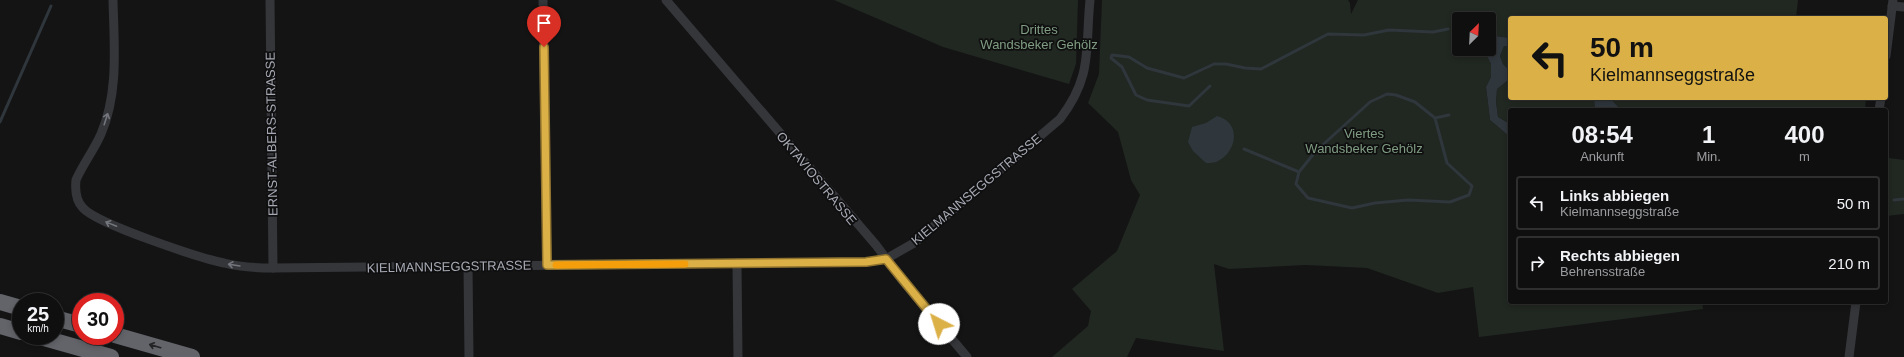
<!DOCTYPE html>
<html lang="de">
<meta charset="utf-8">
<style>
body{margin:0;font-family:Arial,sans-serif;background:#1d1d1e;color:#f1f3f6;height:100vh;display:flex;flex-direction:column;font-size:15px;white-space:nowrap}
*{box-sizing:border-box;margin:0}
p{font-size:13px;color:#9b9c9f}
.icon{flex:none;width:22px;height:22px;fill:none;stroke:currentColor;stroke-width:2;stroke-linecap:round;stroke-linejoin:round}
.map{position:relative;flex:1;overflow:hidden}
.panel{position:absolute;left:1508px;top:108px;width:380px;height:196px;display:flex;flex-direction:column;background:#0f0f10;border-radius:4px;box-shadow:0 2px 6px #0003,0 0 0 1px #2f2f30}
.panel>*{flex:none}
.top-card{position:absolute;left:1508px;top:16px;width:380px;height:84px;border-radius:4px;box-shadow:0 2px 6px #0003,0 0 0 1px #2f2f30;background:#dbb046;color:#111;overflow:hidden}
.needle{width:26px;rotate:24deg}
.controls{position:absolute;left:1452px;top:12px;display:grid;gap:8px}
.controls a{display:grid;place-items:center;width:44px;height:44px;border-radius:4px;background:#0f0f10;box-shadow:0 2px 6px #0003,0 0 0 1px #2f2f30;font-size:20px}
.speed{position:absolute;left:12px;top:293px;display:flex;gap:8px;font-size:20px;font-weight:700;text-align:center}
.speed>*{display:grid;place-content:center;width:52px;height:52px;border-radius:50%;background:#0f0f10;box-shadow:0 2px 6px #0003,0 0 0 1px #2f2f30;line-height:1}
.speed small{font-size:10px;font-weight:400}
.speed .limit{border:6px solid #d22;background:#fff;color:#111}
.pin{position:absolute;display:grid;place-items:center;width:34px;height:34px;color:#fff;margin:-41px -17px;border-radius:50% 50% 50% 0;rotate:-45deg;box-shadow:0 0 4px #0007}
.pin .icon{rotate:45deg}
.me{position:absolute;width:44px;margin:-22px;rotate:320deg;stroke-linejoin:round;filter:drop-shadow(0 0 3px #0008)}
.turn{display:flex;align-items:center;gap:14px;height:84px;padding:0 16px;font-size:18px}
.turn .icon{width:52px;height:52px;stroke-width:2.5}
.turn b{display:block;font-size:28px;line-height:34px}
.eta{display:flex;justify-content:space-evenly;align-items:center;height:68px;text-align:center}
.eta b{font-size:24px;font-weight:800;line-height:28px}
ul{padding:0;list-style:none}
li{display:flex;align-items:center;gap:12px;height:54px;margin:0 8px 6px;padding:0 8px;border:2px solid #2f2f30;border-radius:4px}
li div{flex:1}
li b{display:block;font-size:15px}
li em{font-style:normal}
.map>svg:first-child{display:block}
.green{fill:#212721}
.water{fill:#2f363c}
.lines{fill:none;stroke-linecap:round;stroke-linejoin:round}
.stream{stroke:#2f363c;stroke-width:3}
.minor{stroke:#35363a;stroke-width:9}
.motorway{stroke:#62646a;stroke-width:16}
.oneway{stroke:#74767d}
.oneway2{stroke:#242426}
.route-casing{stroke:#8e722e;stroke-width:10}
.route{stroke:#dbb046;stroke-width:7}
.slow{stroke:#f59e0b;stroke-width:7}
.labels{text-anchor:middle;stroke-width:3.5;stroke-linejoin:round;paint-order:stroke}
.park-label{font-size:13px;fill:#809d83;stroke:#0f0f10}
.street-label{font-size:13px;fill:#a7aab4;stroke:#0f0f10}
</style>
<div class="map">
<svg width="1904" height="357" viewBox="0 0 1904 357">
<rect width="100%" height="100%" fill="#141415"/>
<g class="green">
<polygon points="834,0 1078,0 1076,64 1069,84 943,47"/>
<polygon points="1102,0 1348,0 1350,3 1351,14 1358,0 1798,0 1796,18 1510,18 1510,38 1495,36 1489,39 1489,19 1459,19 1459,49 1484,49 1491,64 1491,77 1486,87 1490,120 1510,137 1510,302 1702,302 1703,309 1479,337 1473,287 1438,293 1367,268 1306,265 1229,269 1214,264 1224,351 1136,338 1127,357 1052,357 1088,326 1091,311 1072,289 1117,251 1140,195 1131,180 1118,132 1088,103 1099,74"/>
<polygon points="1504,46 1510,47 1510,71 1503,64 1500,56"/>
<polygon points="1507,81 1510,82 1510,98 1594,98 1595,110 1510,110 1510,124 1498,117 1496,102 1497,89"/>
<polygon points="1610,98 1866,98 1865,110 1621,110"/>
<polygon points="1889,158 1904,160 1904,214 1886,216 1886,185"/>
</g>
<g class="water">
<polygon points="1495,36 1510,38 1510,47 1504,46 1500,56 1503,64 1510,71 1510,82 1507,81 1497,89 1496,102 1498,117 1510,124 1510,137 1490,120 1486,87 1491,77 1491,64 1484,50 1489,49 1489,39"/>
<polygon points="1594,98 1610,98 1621,110 1595,110"/>
<path d="M 1217,116 C 1241,122 1238,151 1218,161 C 1215,163 1209,163 1206,163 L 1193,151 L 1188,142 L 1192,127 L 1206,123 Z"/>
</g>
<g class="lines">
<g class="stream">
<polyline points="1210,86 1189,106 1147,100 1136,95 1122,67 1111,58 1112,55 1129,57 1147,68 1184,78 1214,64 1226,64 1245,68 1261,69 1328,34 1364,35 1389,30 1433,32 1448,29"/>
<polygon points="1387,94 1396,95 1415,102 1435,118 1447,163 1472,186 1469,195 1450,202 1408,200 1375,203 1352,208 1308,198 1296,184 1299,172 1316,151 1370,102"/>
<polyline points="1435,118 1449,115"/>
<polyline points="0,122 51,6"/>
<polyline points="1244,149 1299,172"/>
<polyline points="1894,200 1904,199"/>
</g>
<g class="minor">
<path d="M 113,0 C 114,45 119,92 101,134 C 94,150 83,164 76,180 C 75,190 76,201 83,208 C 97,224 200,258 224,263 C 240,267 256,268 273,268 L 867,262 L 886,259 L 914,243 L 1060,119 C 1093,76 1085,50 1090,0"/>
<polyline points="270,0 273,268"/>
<polyline points="543,0 547,265"/>
<polyline points="666,0 876,245 902,280 967,357"/>
<polyline points="1892,6 1904,7"/>
<polyline points="1886,56 1893,0"/>
<polyline points="1879,110 1881,98"/>
<polyline points="737,263 738,357"/>
<polyline points="468,266 469,357"/>
<polyline points="1849,357 1856,302"/>
</g>
<g class="motorway">
<polyline points="0,302 21,308"/>
<polyline points="55,318 81,325"/>
<polyline points="0,326 21,332"/>
<polyline points="115,335 192,357"/>
<polyline points="37,336 111,357"/>
</g>
</g>
<defs><path id="oneway-shaft" d="M-6 0H5M1.5-3L5.5 0L1.5 3" fill="none" stroke-width="1.6" stroke-linecap="round" stroke-linejoin="round"/></defs>
<g class="oneway">
<use href="#oneway-shaft" transform="translate(106 119) rotate(-72)"/>
<use href="#oneway-shaft" transform="translate(111 224) rotate(-158)"/>
<use href="#oneway-shaft" transform="translate(234 265) rotate(-171)"/>
</g>
<use class="oneway2" href="#oneway-shaft" transform="translate(155 346) rotate(-164)"/>
<g class="lines">
<g class="route-casing">
<polyline id="route" points="544,47 547,265 866,262 886,259 939,324"/>
</g>
<use href="#route" class="route"/>
<polyline class="slow" points="556,265 685,264"/>
</g>
<g class="labels">
<g class="park-label">
<text x="1039" y="34">Drittes<tspan x="1039" dy="15">Wandsbeker Gehölz</tspan></text>
<text x="1364" y="138">Viertes<tspan x="1364" dy="15">Wandsbeker Gehölz</tspan></text>
</g>
<g class="street-label">
<text transform="translate(271 134) rotate(-91)" y="5">ERNST-ALBERS-STRASSE</text>
<text transform="translate(817 178) rotate(50)" y="5">OKTAVIOSTRASSE</text>
<text transform="translate(976 189) rotate(-40)" y="5">KIELMANNSEGGSTRASSE</text>
<text transform="translate(449 266) rotate(-1)" y="5">KIELMANNSEGGSTRASSE</text>
</g>
</g>
</svg>
<div class="controls">
<a><svg class="needle" viewBox="-14 -14 28 28"><path d="M0-13l5 13h-10z" fill="#e53935"/><path d="M0 13l5-13h-10z" fill="#9b9c9f"/></svg></a>
</div>
<div class="speed"><div>25<small>km/h</small></div><div class="limit">30</div></div>
<div class="pin" style="left:544px;top:47px;background:#d93025"><svg class="icon" aria-label="arrive" viewBox="0 0 24 24"><path d="M6 21V4h12l-3 4 3 4H6"/></svg></div>
<svg class="me" style="left:939px;top:324px" viewBox="-20 -20 40 40"><circle r="19" fill="#fff"/><path d="M0-13L10 11 0 6-10 11z" fill="#dbb046"/></svg>
<div class="top-card">
<div class="turn"><svg class="icon" aria-label="left" viewBox="0 0 24 24"><path d="M17 20v-9H6M10 6l-5 5 5 5"/></svg><div><b>50 m</b>Kielmannseggstraße</div></div>
</div>
<section class="panel">
<div class="eta">
<div><b>08:54</b><p>Ankunft</p></div>
<div><b>1</b><p>Min.</p></div>
<div><b>400</b><p>m</p></div>
</div>
<ul>
<li><svg class="icon" aria-label="left" viewBox="0 0 24 24"><path d="M17 20v-9H6M10 6l-5 5 5 5"/></svg><div><b>Links abbiegen</b><p>Kielmannseggstraße</p></div><em>50 m</em></li>
<li><svg class="icon" aria-label="right" viewBox="0 0 24 24"><path d="M7 20v-9h11M14 6l5 5-5 5"/></svg><div><b>Rechts abbiegen</b><p>Behrensstraße</p></div><em>210 m</em></li>
</ul>
</section>
</div>
